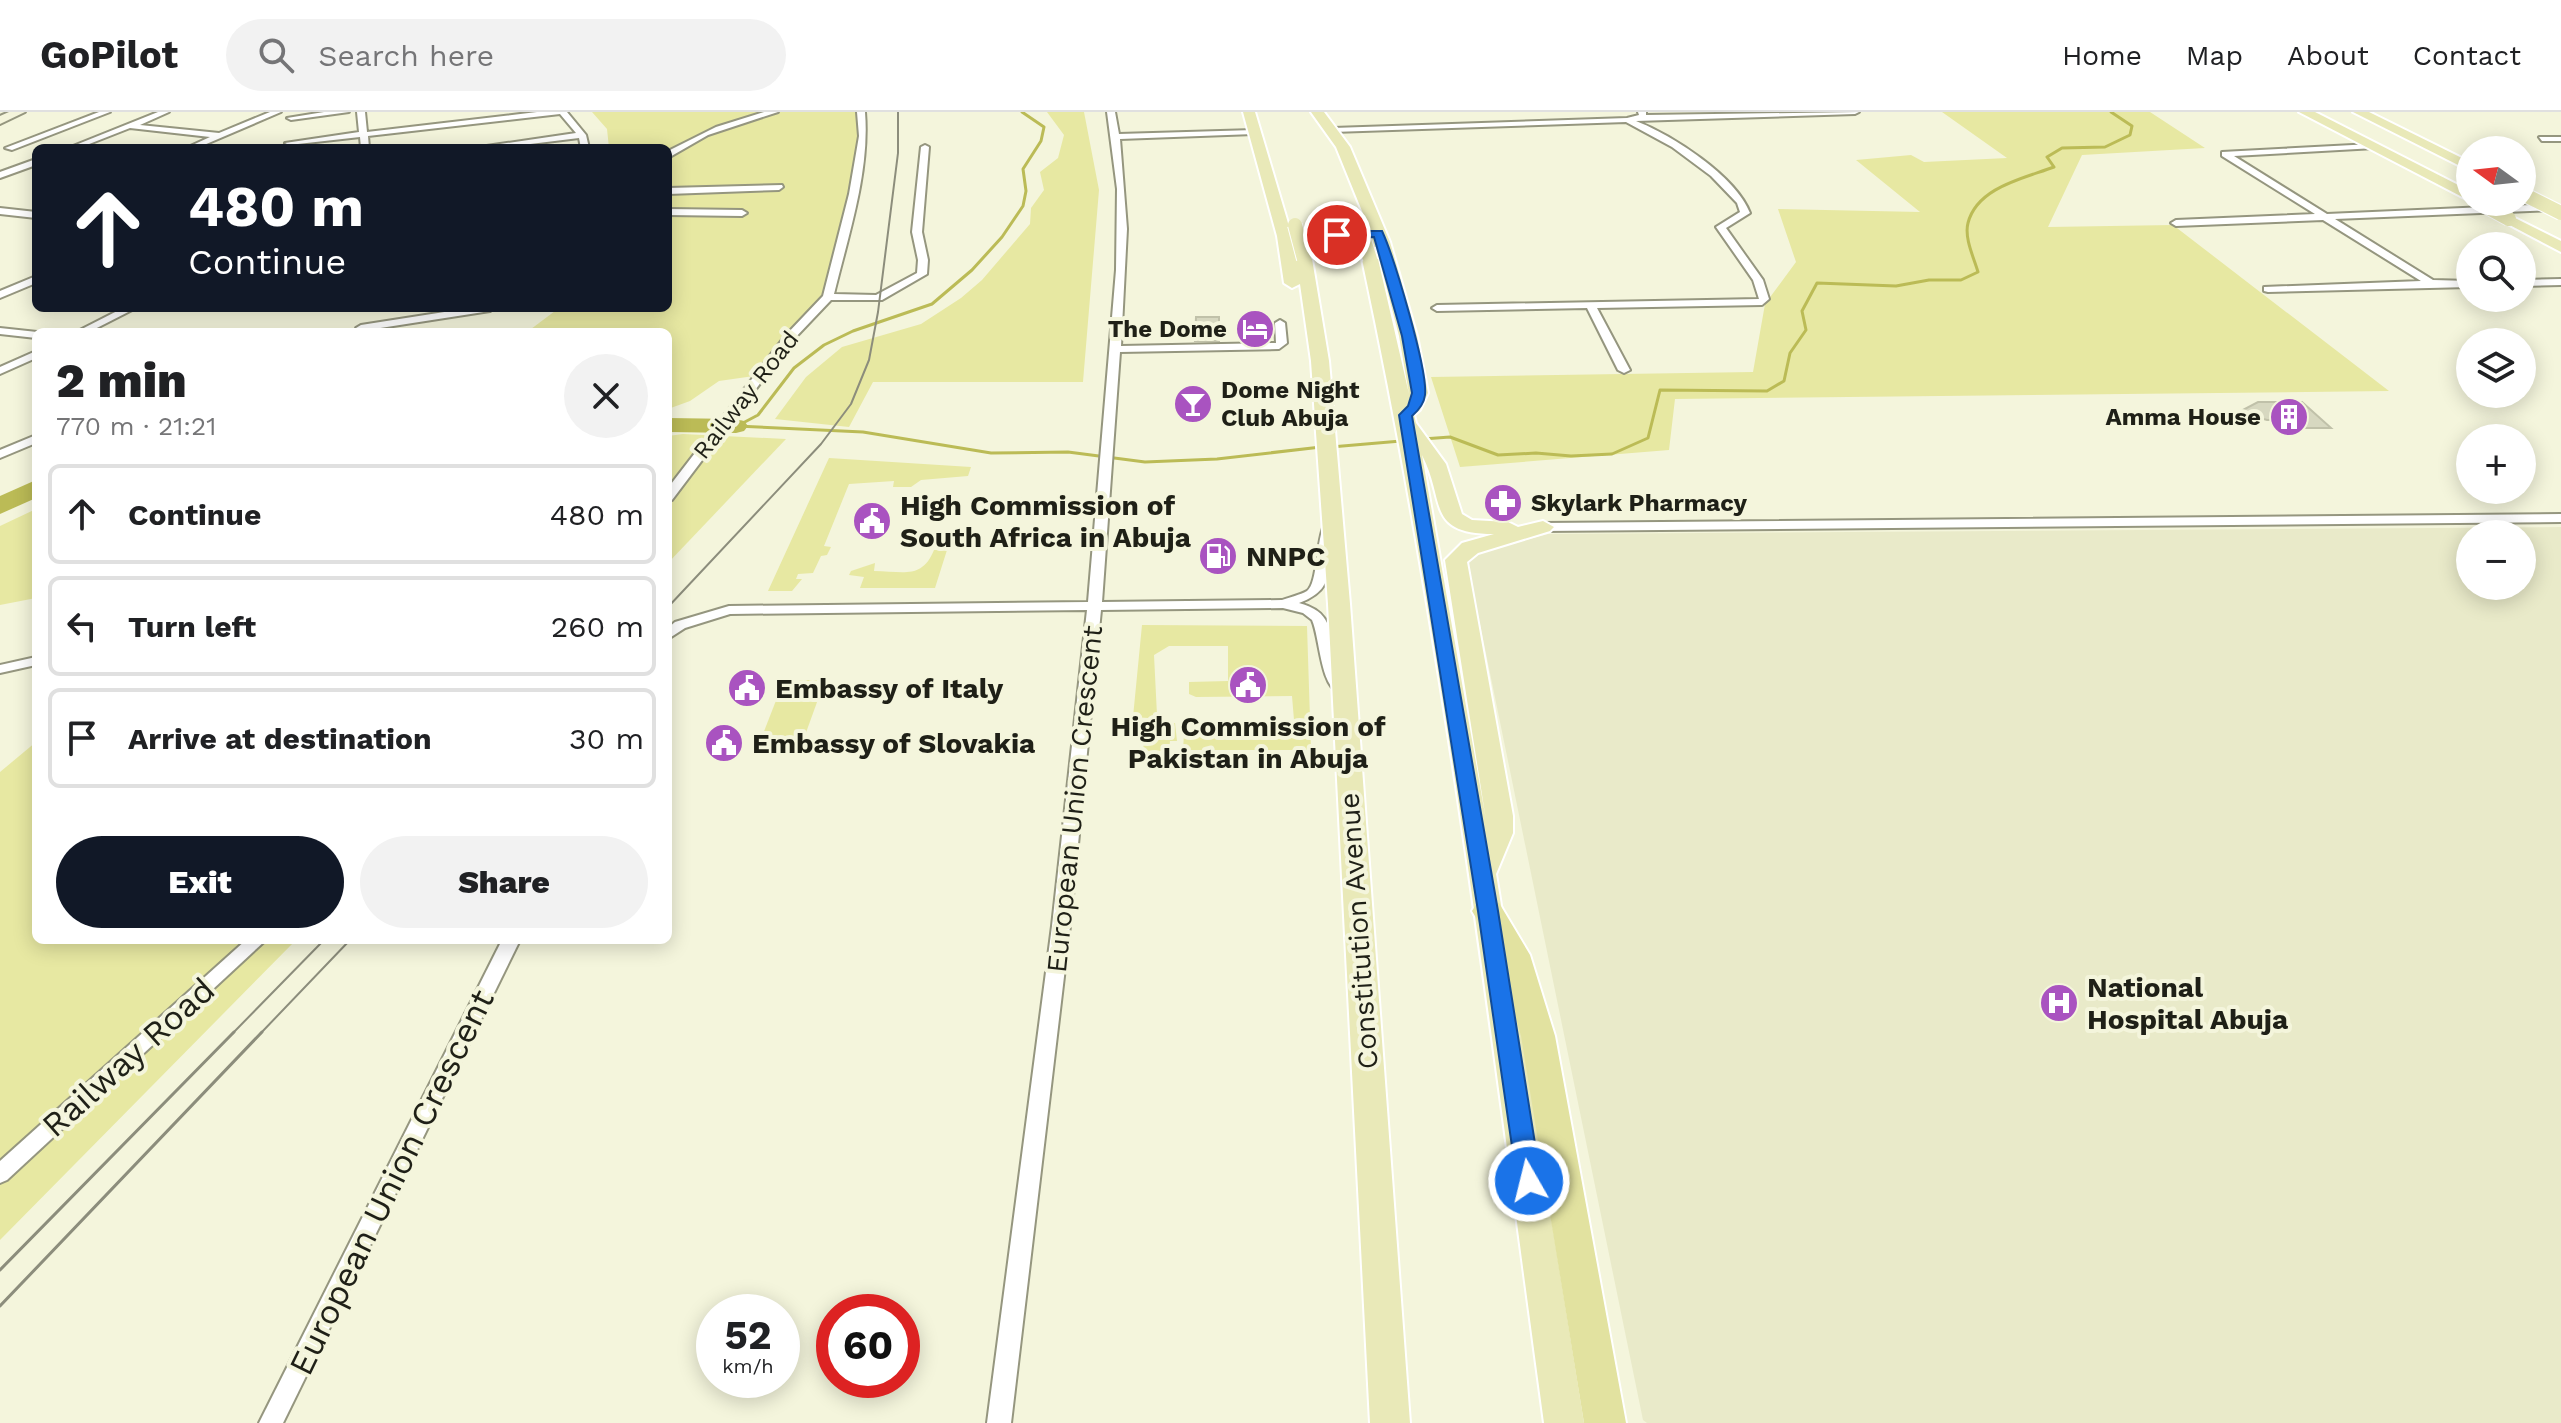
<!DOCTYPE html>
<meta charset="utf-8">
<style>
body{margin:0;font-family:"Work Sans",sans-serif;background:#f2f2f2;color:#202124;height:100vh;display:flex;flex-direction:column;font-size:30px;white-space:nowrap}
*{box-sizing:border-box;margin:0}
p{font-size:26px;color:#757577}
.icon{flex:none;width:44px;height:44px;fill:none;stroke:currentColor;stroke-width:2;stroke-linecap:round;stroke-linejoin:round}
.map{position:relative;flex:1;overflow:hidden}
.drawer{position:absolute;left:32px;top:216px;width:640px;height:616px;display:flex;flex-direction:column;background:#fff;border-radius:12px;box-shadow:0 4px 20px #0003}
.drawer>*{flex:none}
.banner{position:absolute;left:32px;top:32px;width:640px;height:168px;border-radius:12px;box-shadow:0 4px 20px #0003;background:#111827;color:#fff;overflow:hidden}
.needle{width:52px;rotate:285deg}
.tools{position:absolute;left:2456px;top:24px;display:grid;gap:16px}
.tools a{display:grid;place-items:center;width:80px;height:80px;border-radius:50%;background:#fff;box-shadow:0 4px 20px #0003;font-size:40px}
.speed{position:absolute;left:696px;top:1182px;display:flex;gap:16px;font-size:40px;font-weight:700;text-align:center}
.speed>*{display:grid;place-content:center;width:104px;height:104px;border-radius:50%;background:#fff;box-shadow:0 4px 20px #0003;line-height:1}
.speed small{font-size:20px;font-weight:400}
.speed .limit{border:12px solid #d22;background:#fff;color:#111}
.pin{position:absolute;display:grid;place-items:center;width:68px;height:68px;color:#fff;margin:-34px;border:4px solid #fff;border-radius:50%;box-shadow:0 2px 8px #0007}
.me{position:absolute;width:88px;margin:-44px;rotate:352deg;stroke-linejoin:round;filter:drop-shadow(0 0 6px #0008)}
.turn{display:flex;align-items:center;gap:28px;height:168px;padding:0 24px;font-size:36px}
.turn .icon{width:104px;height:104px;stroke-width:2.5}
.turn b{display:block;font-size:56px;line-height:68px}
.round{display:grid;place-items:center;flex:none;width:84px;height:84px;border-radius:42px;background:#f2f2f2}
.summary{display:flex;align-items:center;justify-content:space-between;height:136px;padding:0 24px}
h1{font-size:48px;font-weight:800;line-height:60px}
.button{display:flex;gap:16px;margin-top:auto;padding:16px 24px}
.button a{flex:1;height:92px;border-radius:48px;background:#111827;color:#fff;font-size:32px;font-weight:800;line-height:92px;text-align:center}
.button a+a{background:#f2f2f2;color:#202124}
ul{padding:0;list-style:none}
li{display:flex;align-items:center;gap:24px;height:100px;margin:0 16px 12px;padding:0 8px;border:4px solid #e0e0e0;border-radius:12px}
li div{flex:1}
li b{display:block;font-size:30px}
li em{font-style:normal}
header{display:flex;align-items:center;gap:48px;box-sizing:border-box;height:112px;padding:0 40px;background:#fff;border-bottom:2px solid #e0e0e0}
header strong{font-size:38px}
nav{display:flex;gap:44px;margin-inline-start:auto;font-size:28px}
.search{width:560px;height:72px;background:#f2f2f2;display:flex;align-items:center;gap:20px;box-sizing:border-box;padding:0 28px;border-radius:44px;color:#757577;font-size:30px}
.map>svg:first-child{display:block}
.built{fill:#e9eac9;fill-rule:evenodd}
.green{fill:#e7e8a2}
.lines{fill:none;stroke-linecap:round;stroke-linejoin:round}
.stream{stroke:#bbbb56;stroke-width:3}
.river{fill:#bbbb56;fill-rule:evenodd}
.building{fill:#d7d8c0;stroke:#c0c1a9;stroke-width:2}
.minor-casing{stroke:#95967f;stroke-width:4}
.secondary-casing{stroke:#95967f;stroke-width:4}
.primary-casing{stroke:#fff;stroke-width:4}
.trunk-casing{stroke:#fff;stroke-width:4}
.minor{fill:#fff;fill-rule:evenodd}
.secondary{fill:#f4f4db;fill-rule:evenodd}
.primary{fill:#e9e9b8;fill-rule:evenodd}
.trunk{fill:#e2e2a0;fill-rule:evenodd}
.tram-far1{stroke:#8c8d7c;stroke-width:2}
.tram{stroke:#8c8d7c;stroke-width:3}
.primary-bridge-casing{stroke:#fff;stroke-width:16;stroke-linecap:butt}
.primary-bridge{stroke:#e9e9b8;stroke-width:14}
.route{fill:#1a73e8;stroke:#114b97;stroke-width:2}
.labels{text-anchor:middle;stroke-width:8;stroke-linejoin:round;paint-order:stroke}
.far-poi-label{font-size:24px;font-weight:bold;fill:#1f2017;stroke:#f4f5dc;text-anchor:end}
.far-street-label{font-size:24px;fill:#1f2017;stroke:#f4f5dc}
.poi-label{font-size:28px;font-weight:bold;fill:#1f2017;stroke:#f4f5dc;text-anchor:start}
.street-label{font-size:28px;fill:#1f2017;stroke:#f4f5dc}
.near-street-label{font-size:34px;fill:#1f2017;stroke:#f4f5dc}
</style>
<header>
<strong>GoPilot</strong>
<div class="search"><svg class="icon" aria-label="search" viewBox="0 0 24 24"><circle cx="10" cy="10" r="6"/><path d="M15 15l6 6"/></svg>Search here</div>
<nav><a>Home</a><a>Map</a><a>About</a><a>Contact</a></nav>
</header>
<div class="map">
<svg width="2561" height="1311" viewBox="0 0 2561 1311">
<rect width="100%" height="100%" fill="#f4f5dc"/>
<path class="built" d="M 2561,415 L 2561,1311 L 1647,1311 L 1643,1308 L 1466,444 L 1548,422 ZM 2470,422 L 2522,422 L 2522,474 L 2470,474 Z"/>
<g class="green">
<polygon points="592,0 861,0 863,24 828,185 761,263 719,269 690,289 668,297 668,220 527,220 559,196 668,196 668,36 609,36 607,17"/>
<polygon points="1047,0 1084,0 1099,78 1083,270 873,270 849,315 775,307 806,265 842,235 921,212 961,186 982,168 1030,112 1031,96 1044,78 1040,60 1058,46 1064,23"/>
<polygon points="1942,0 2150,0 2205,36 2082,43 2048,115 2173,113 2389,279 1675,287 1669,338 1460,355 1431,265 1753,260 1765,192 1796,150 1778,97 1920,100 1856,48 1911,43 1924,50 2007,46"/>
<polygon points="683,322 786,327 668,451 668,324"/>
<polygon points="829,346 971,355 968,364 921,368 911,375 893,375 894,369 849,372 824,434 831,435 827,443 821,444 813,461 798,462 796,467 802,467 792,479 768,479"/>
<polygon points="36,397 36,486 0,493 0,414"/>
<path d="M 934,438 L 947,438 L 935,476 L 860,476 L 864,465 L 849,463 L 851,459 L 875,451 L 874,459 C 902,459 922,468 934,438 Z"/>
<polygon points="1142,513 1307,514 1311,638 1183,638 1184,622 1199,622 1199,612 1204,610 1294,608 1292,584 1196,585 1189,582 1189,570 1228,569 1228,534 1169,534 1154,543 1157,603 1148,606 1133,605"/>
<polygon points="784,568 825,568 799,640 756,640"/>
<polygon points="1175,611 1177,629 1170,629 1169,639 1143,639 1145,616"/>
<polygon points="36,630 36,828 296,828 0,1128 0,660"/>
</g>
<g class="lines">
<g class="stream">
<polyline points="741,312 758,303 794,256 824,233 853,219 932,192 972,158 1002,125 1023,94 1026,79 1023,57 1041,29 1044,15 1022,0"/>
<polyline points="736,314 863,320 991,341 1068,340 1145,350 1217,347 1321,335"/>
<path d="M 1423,327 L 1450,325 L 1498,343 L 1536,341 L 1571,344 L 1612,342 L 1648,326 L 1660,278 L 1767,279 L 1784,269 L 1790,241 L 1806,218 L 1802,199 L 1817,171 L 1896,174 L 1929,168 L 1961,168 L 1978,160 C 1974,146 1964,126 1968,111 C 1977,75 2025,66 2054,55 L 2047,45 L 2062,36 L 2105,35 L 2130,23 L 2132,14 L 2111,0"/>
<polyline points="1331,335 1401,329"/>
</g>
<g class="river">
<polygon points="668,306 736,307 744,309 748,314 744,319 736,321 668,320"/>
<polygon points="36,368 36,386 0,402 0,384"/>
</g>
</g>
<g class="building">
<polygon points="1196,205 1219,205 1219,229 1195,229"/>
<polygon points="2258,290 2302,290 2331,316 2300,316 2292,308 2267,308 2239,300"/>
</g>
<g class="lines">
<g class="minor-casing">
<g id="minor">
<polygon points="99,0 110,0 12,38 5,36"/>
<polygon points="158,0 169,0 140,13 219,21 270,0 281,0 197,36 186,36 210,25 130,16 79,36 68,36"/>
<polygon points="324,0 349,0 291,8 287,6"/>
<polygon points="357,0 365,0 367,20 537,0 567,0 586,23 589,36 581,36 579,26 497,36 473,36 576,21 560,2 368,24 369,36 361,36 360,25 289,33 285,31 359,20"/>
<polygon points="764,0 778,0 708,23 668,46 668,39 716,15"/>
<path d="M 857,0 L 865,0 C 870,60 848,124 834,182 L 876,183 L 917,161 L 918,148 L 912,120 L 921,35 L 925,33 L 929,35 L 922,120 L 928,148 L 927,162 L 882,188 L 831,188 L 793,228 L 672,388 L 668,389 L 668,376 L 785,224 L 823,184 L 849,82 L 859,24 Z"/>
<path d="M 1107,0 L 1115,0 L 1119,22 L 1254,18 L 1258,20 L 1254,22 L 1120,27 L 1127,117 L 1121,234 L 1276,231 L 1275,211 L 1280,208 L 1285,211 L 1287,231 L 1279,237 L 1120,240 L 1102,490 L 1282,488 C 1290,485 1300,483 1307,479 C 1318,471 1316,427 1325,411 L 1335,411 L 1337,414 C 1321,449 1343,475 1299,491 C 1332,500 1329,517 1335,545 C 1338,556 1342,566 1347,576 L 1339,581 C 1320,573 1320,526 1312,508 L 1303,501 L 1283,496 L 1101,498 L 1070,814 L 1011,1311 L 987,1311 L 1052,814 L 1087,498 L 730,502 L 685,516 L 668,527 L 668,516 L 675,510 L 729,494 L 1088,490 L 1116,158 L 1117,77 Z"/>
<path d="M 1638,0 L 1646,0 L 1646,3 L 1859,0 L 1855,2 L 1636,9 C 1672,23 1736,64 1750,101 L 1726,116 L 1763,168 L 1769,187 L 1762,193 L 1597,196 L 1630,258 L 1624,261 L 1618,258 L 1587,196 L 1437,199 L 1432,196 L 1437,193 L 1759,187 L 1753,168 L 1716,115 L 1740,100 L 1737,91 L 1711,64 L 1672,35 L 1626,10 L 1333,20 L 1329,18 L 1333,16 L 1627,6 L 1639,3 Z"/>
<polygon points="2539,25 2561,25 2561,29 2542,29"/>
<polygon points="2372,32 2376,34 2375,36 2234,44 2327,102 2555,92 2560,95 2555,98 2335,107 2433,168 2470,169 2470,175 2268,180 2264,179 2264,175 2421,169 2323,108 2176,114 2171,111 2176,108 2315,102 2222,44 2222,40"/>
<polygon points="36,47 36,53 0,66 0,60"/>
<polygon points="782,73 783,75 779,78 668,82 668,76"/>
<polygon points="0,96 36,100 36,106 0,102"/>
<polygon points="668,97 742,98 747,101 742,104 668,103"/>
<polygon points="36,164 36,171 0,186 0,179"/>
<polygon points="2561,167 2561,173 2522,174 2522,168"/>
<polygon points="123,196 136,196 89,220 76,220"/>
<polygon points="470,196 495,196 490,199 361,219 356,216 361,213"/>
<polygon points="0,216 37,220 36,226 0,222"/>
<polygon points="36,239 36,246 0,262 0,255"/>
<polygon points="36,323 36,331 0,346 0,338"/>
<polygon points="2561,402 2561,410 1543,419 1536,415 1543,411"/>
<polygon points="36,545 36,553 0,561 0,553"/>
<polygon points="246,828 266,828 7,1068 0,1071 0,1049"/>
<polygon points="502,828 520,828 283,1311 259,1311"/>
</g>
</g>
<g class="secondary-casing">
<polygon id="secondary" points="9,0 25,0 0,12 0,4"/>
</g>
<g class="primary-casing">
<g id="primary">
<path d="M 1243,0 L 1255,0 L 1293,128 L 1373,126 L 1336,35 L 1311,0 L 1324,0 L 1350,35 L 1390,130 L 1417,224 L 1428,281 L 1420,298 L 1414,303 L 1416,311 L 1446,352 L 1462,402 L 1472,408 L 1508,410 L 1518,415 L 1543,409 L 1554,415 L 1550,419 L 1478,441 L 1467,450 L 1513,704 L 1513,721 L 1496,762 L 1584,1311 L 1544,1311 C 1491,922 1444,531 1362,147 L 1370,142 L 1378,147 L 1409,282 L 1399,224 L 1376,135 L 1295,137 L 1296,147 L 1304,142 L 1312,147 L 1329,249 L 1350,492 L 1410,1311 L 1370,1311 L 1328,492 L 1311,249 L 1300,172 L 1292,176 L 1284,171 L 1277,124 ZM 1422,343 C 1446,389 1425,422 1494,422 L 1462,431 L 1445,448 L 1486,708 Z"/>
<polygon points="2299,0 2315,0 2470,79 2470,89"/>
<polygon points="2353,0 2369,0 2470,50 2470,59"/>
<polygon points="2509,103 2561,129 2561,140 2504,110 2502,107"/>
</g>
</g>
<g class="trunk-casing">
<polygon id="trunk" points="1488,788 1499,791 1530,843 1555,924 1626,1311 1584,1311 1521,924 1498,843 1472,799 1477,791"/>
</g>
<use href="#minor" class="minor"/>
<use href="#secondary" class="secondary"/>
<use href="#primary" class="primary"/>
<use href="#trunk" class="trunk"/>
<g class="tram-far1">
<polyline points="668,495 821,332 851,292 869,248 878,200 898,41 898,0"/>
<polyline points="232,922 324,828"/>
<polyline points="260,922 350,828"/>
</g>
<g class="tram">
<polyline points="0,1158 234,920"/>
<polyline points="0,1194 262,920"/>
</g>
<g class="primary-bridge-casing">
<g id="primary-bridge">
<polyline points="2525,83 2561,101"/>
<polyline points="2478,90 2509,107"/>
<polyline points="1358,109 1370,147"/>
<polyline points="1295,113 1304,147"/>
</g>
</g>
<use href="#primary-bridge" class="primary-bridge"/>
</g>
<path class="route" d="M 1382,119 C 1394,145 1428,258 1425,283 C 1424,292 1419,298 1412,304 L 1498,799 L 1541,1069 L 1537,1076 L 1529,1079 L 1520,1076 L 1517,1069 L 1478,799 L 1399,303 L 1408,294 L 1412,281 L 1402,224 L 1374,125 L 1337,126 L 1332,123 L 1337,119 Z"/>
<defs>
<g id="hotel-disc" transform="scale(2)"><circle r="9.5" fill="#a953c0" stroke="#f4f5dc"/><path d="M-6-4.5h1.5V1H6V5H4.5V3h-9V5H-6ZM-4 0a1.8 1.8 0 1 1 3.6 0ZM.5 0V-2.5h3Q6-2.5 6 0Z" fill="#fff"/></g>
<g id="bar-disc" transform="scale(2)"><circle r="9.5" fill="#a953c0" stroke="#f4f5dc"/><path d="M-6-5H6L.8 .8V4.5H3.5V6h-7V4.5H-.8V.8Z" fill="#fff"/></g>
<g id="building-disc" transform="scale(2)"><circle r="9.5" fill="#a953c0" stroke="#f4f5dc"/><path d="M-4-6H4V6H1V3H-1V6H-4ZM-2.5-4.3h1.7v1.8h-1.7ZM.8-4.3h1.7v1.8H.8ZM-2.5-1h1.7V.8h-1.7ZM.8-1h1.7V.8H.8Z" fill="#fff"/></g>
<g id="pharmacy-disc" transform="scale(2)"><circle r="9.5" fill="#a953c0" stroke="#f4f5dc"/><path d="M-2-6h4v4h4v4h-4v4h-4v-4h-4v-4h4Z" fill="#fff"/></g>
<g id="civic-disc" transform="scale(2)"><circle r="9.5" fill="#a953c0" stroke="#f4f5dc"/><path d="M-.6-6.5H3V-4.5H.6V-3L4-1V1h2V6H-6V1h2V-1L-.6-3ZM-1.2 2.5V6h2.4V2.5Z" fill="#fff"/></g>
<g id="fuel-disc" transform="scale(2)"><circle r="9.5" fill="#a953c0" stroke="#f4f5dc"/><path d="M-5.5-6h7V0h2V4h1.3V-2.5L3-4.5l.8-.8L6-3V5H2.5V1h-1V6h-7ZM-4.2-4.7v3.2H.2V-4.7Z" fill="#fff"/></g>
<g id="hospital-disc" transform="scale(2)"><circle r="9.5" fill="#a953c0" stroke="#f4f5dc"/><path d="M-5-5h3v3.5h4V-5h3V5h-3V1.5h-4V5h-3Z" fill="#fff"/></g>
</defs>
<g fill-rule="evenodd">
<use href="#hotel-disc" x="1255" y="217"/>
<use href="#bar-disc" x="1193" y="292"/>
<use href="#building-disc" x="2289" y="305"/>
<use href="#pharmacy-disc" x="1503" y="391"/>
<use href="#civic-disc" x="872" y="409"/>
<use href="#fuel-disc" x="1218" y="444"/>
<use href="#civic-disc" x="1248" y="573"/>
<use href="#civic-disc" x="747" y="576"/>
<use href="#civic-disc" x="724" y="631"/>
<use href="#hospital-disc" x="2059" y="891"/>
</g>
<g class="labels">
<g class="far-poi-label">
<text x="1227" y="225">The Dome</text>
<text x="1221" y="286" text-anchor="start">Dome Night<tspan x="1221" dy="28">Club Abuja</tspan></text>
<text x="2261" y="313">Amma House</text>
<text x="1531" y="399" text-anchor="start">Skylark Pharmacy</text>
</g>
<g class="far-street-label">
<text transform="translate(746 283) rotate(-52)" y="8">Railway Road</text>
</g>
<g class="poi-label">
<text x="900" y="403">High Commission of<tspan x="900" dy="32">South Africa in Abuja</tspan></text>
<text x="1246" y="454">NNPC</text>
<text x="775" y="586">Embassy of Italy</text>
<text x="1248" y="624" text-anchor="middle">High Commission of<tspan x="1248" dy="32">Pakistan in Abuja</tspan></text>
<text x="752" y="641">Embassy of Slovakia</text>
<text x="2087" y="885">National<tspan x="2087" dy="32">Hospital Abuja</tspan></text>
</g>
<g class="street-label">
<text transform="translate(1074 687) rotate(-84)" y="10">European Union Crescent</text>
<text transform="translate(1358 819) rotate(-94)" y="10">Constitution Avenue</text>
</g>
<g class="near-street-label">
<text transform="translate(128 945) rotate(-42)" y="12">Railway Road</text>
<text transform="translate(391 1070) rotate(-64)" y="12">European Union Crescent</text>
</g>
</g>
</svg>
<div class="tools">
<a><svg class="needle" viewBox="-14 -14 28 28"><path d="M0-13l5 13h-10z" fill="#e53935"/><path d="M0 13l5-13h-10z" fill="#757577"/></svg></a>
<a><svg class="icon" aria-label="search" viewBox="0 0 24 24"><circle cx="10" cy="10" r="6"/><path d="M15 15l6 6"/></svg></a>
<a><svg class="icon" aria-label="layers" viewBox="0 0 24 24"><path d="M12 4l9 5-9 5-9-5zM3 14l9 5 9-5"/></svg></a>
<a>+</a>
<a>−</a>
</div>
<div class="speed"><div>52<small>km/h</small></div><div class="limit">60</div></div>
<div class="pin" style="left:1337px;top:123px;background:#d93025"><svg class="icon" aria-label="arrive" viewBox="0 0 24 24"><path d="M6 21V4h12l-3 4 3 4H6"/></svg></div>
<svg class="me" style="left:1529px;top:1069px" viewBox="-20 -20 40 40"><circle r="17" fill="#1a73e8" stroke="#fff" stroke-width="3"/><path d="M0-11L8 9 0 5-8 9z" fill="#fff"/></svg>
<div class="banner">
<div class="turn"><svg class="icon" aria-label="ahead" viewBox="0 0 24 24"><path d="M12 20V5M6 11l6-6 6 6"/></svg><div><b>480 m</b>Continue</div></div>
</div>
<section class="drawer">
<div class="summary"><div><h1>2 min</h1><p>770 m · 21:21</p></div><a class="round"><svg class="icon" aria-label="close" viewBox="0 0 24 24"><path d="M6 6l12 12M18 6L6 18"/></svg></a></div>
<ul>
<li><svg class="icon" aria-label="ahead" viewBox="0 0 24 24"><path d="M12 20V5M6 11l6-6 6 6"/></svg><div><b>Continue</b></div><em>480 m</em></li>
<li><svg class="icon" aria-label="left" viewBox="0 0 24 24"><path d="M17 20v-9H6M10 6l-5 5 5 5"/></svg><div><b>Turn left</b></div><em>260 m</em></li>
<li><svg class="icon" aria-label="arrive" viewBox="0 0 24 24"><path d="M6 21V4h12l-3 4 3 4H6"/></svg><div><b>Arrive at destination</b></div><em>30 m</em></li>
</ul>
<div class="button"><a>Exit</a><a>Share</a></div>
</section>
</div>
